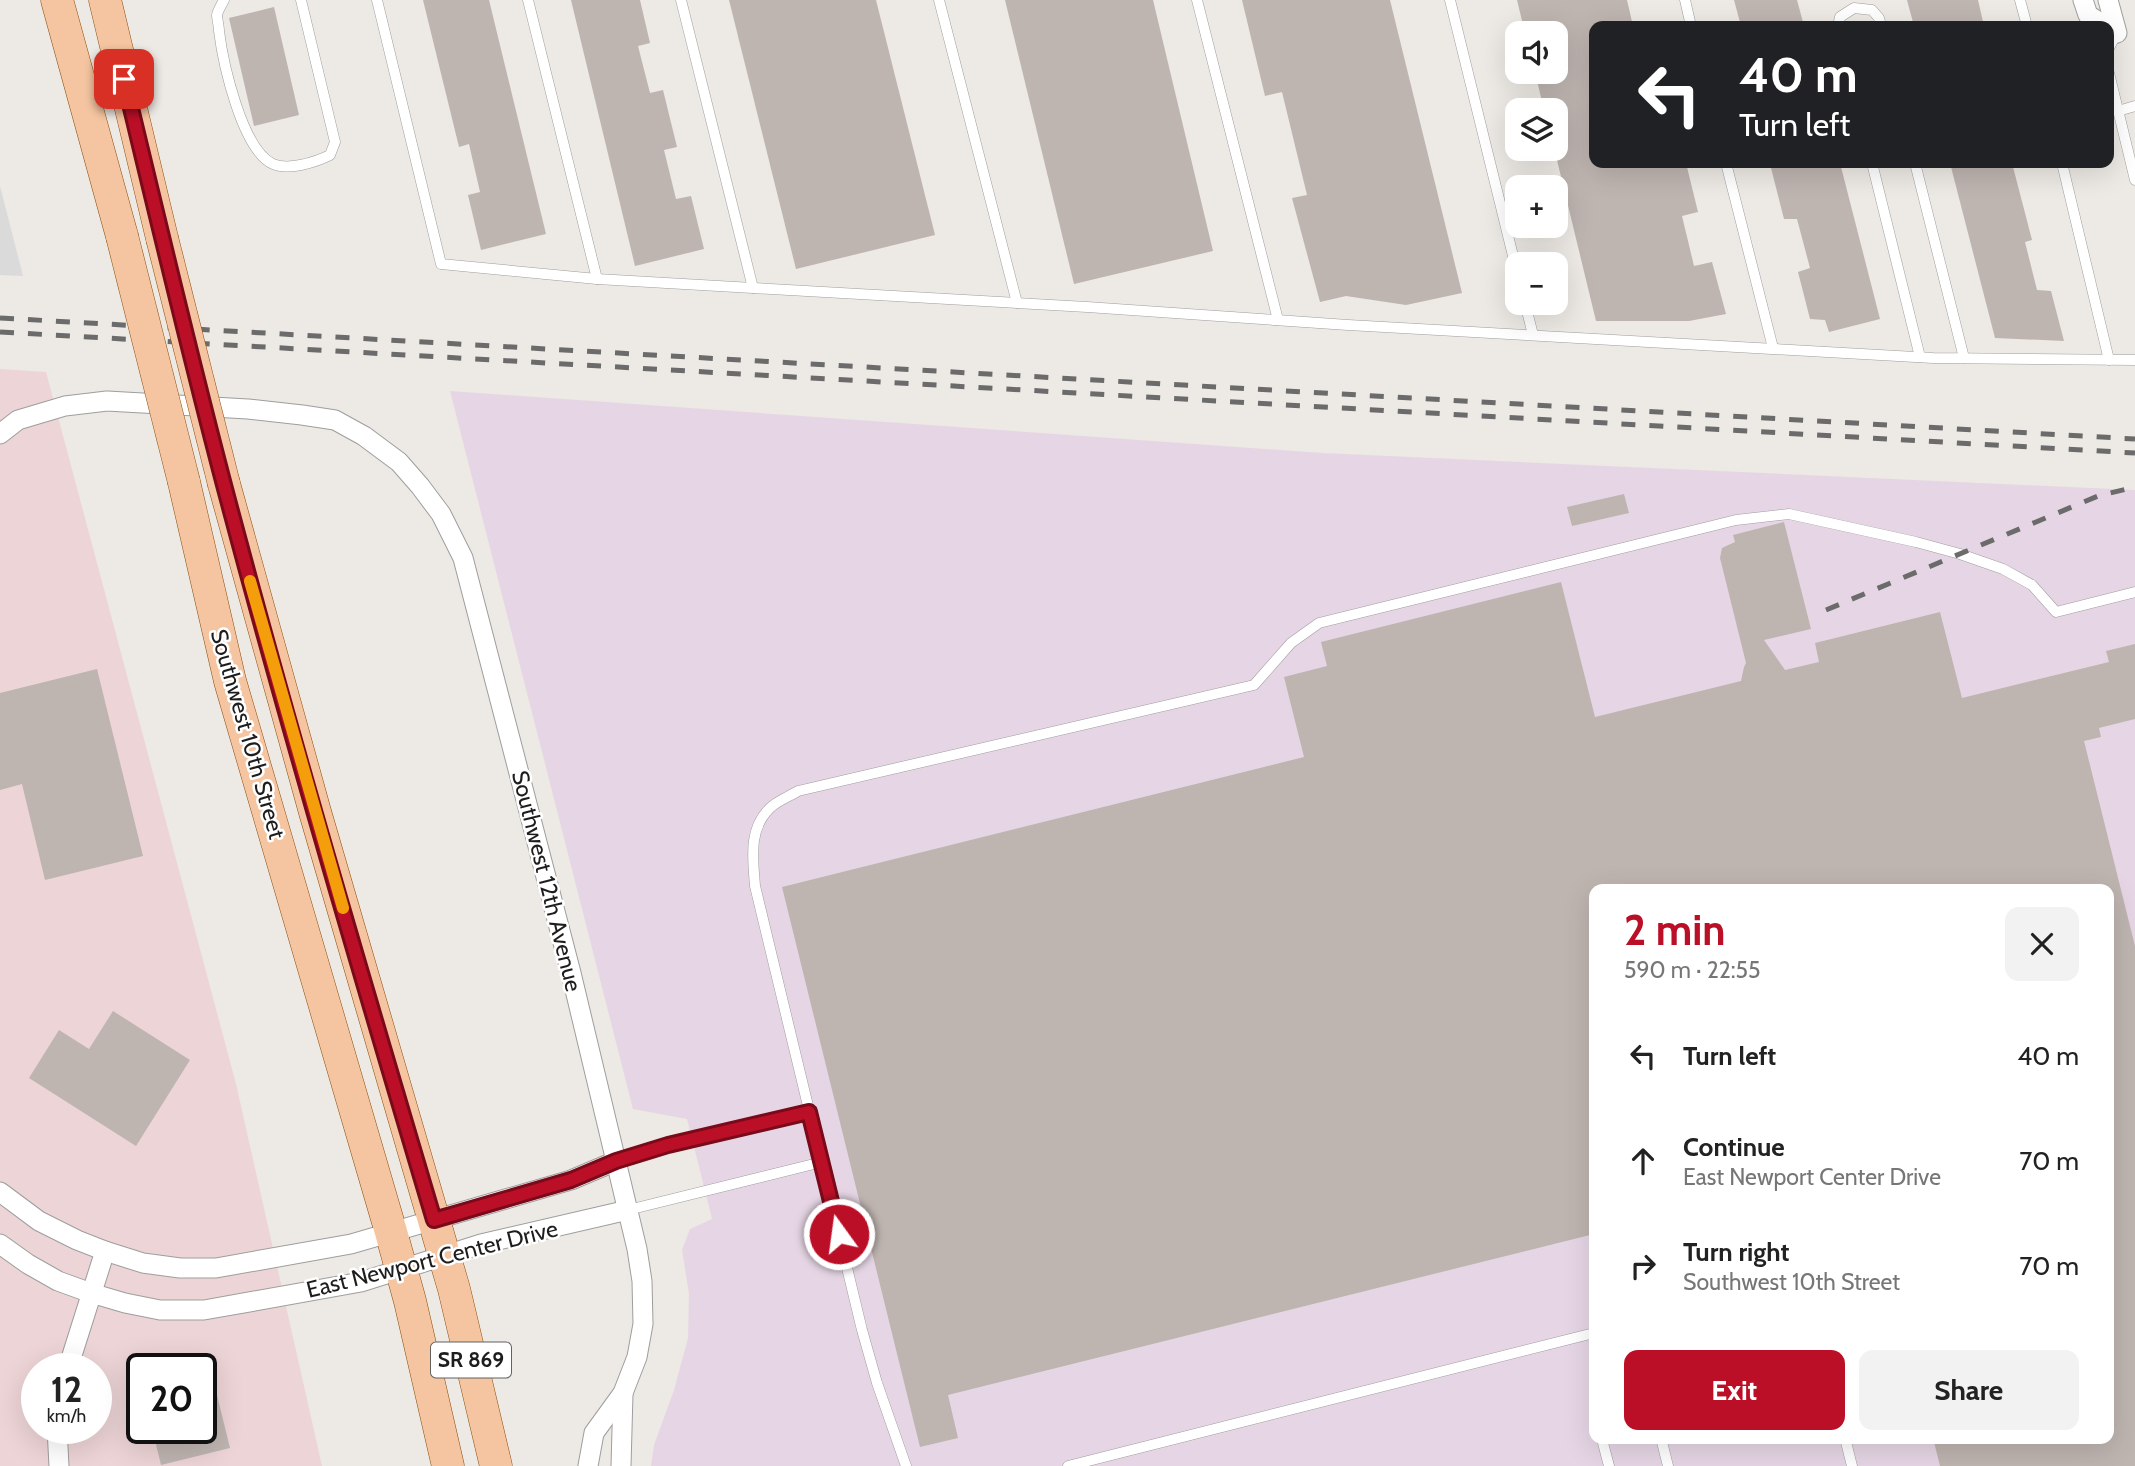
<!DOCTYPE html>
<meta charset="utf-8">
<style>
body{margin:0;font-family:Cabin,sans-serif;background:#f2f2f2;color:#222;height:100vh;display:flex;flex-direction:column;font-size:26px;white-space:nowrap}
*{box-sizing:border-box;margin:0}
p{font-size:23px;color:#767676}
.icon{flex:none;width:38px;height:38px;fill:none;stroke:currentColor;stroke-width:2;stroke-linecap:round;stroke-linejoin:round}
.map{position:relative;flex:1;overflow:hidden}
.panel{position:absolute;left:1589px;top:884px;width:525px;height:560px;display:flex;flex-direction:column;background:#fff;border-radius:14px;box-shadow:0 7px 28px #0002}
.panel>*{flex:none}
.top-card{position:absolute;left:1589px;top:21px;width:525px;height:147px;border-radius:14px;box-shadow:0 7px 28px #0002;background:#202124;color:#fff;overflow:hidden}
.fabs{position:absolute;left:1505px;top:21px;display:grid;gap:14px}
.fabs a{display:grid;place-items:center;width:63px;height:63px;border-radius:14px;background:#fff;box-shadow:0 7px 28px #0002;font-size:35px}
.speed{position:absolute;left:21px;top:1353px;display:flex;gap:14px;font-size:35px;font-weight:700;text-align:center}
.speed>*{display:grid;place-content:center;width:91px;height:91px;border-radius:50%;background:#fff;box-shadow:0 7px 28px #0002;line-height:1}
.speed small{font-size:18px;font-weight:400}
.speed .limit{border:4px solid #111;border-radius:10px;background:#fff;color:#111}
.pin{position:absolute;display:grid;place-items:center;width:60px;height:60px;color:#fff;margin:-30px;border-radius:14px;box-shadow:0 4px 10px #0006}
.me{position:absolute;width:77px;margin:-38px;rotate:346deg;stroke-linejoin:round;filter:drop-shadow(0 0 5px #0008)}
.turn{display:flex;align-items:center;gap:24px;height:147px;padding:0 35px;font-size:32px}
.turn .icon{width:91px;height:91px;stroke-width:2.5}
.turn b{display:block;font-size:49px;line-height:60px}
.round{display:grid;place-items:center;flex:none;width:74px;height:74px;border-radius:14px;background:#f2f2f2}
.summary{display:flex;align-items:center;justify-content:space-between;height:119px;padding:0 35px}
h1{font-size:42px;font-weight:800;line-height:52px;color:#bb0f27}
.button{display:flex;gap:14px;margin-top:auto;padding:14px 35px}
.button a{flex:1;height:80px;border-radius:14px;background:#bb0f27;color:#fff;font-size:28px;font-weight:800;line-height:80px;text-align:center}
.button a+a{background:#f2f2f2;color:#222}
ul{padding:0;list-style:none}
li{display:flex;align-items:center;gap:21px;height:105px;padding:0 35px}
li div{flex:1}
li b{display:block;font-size:26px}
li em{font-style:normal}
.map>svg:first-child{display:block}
.residential{fill:#dbdada}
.commercial{fill:#edd4d6;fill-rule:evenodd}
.industrial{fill:#e6d6e5;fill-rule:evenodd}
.building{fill:#beb4b0}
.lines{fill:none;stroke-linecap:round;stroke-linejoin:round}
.service-casing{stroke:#9e9e9e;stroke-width:11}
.minor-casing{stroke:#9e9e9e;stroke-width:21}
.primary-casing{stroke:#8b4e0b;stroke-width:33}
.service{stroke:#fff;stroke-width:10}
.minor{stroke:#fff;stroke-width:19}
.primary{stroke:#f5c5a1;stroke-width:32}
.rail{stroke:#6b6b6b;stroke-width:5;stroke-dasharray:14 14;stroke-linecap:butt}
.primary-bridge-casing{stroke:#8b4e0b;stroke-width:33;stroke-linecap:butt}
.primary-bridge{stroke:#f5c5a1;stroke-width:32}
.route-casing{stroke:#7a0a19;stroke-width:18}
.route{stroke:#bb0f27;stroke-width:12}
.slow{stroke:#f59e0b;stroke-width:12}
.labels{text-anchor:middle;stroke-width:5;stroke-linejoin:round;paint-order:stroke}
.shield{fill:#fff;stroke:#616161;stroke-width:2}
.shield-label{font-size:21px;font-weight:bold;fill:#1d1d1d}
.street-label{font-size:23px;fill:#1d1d1d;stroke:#fff}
</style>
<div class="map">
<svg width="2135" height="1466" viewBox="0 0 2135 1466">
<rect width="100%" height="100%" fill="#ede9e4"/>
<polygon class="residential" points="0,186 23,276 0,275"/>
<path class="commercial" d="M 0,369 L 46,372 L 236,1084 L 322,1466 L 0,1466 ZM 37,1368 L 96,1368 L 96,1428 L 37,1428 ZM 142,1368 L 201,1368 L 201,1428 L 142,1428 Z"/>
<path class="industrial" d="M 450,391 L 1323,453 L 2135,490 L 2135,1466 L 651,1466 L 654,1445 L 674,1390 L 688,1338 L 689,1294 L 682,1250 L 690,1229 L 712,1219 L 687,1119 L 633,1109 ZM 1594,889 L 2109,889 L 2109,1438 L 1594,1438 Z"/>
<g class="building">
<polygon points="423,0 489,0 546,234 481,250 468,195 480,192 469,144 459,147"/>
<polygon points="571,0 640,0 650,43 638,46 650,93 663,90 677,147 664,150 676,199 691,196 704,249 635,266"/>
<polygon points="729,0 876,0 935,235 796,269"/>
<polygon points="1005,0 1153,0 1213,251 1074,284"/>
<polygon points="1242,0 1390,0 1462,293 1406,305 1346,296 1320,302 1292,198 1307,195 1282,92 1265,96"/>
<polygon points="1517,0 1627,0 1633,26 1594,26 1594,163 1686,163 1698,212 1682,216 1694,266 1712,262 1726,314 1689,321 1596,321 1556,156 1556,110 1544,110 1535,72 1556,72 1556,33 1525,33"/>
<polygon points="1734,0 1797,0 1804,26 1741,26"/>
<polygon points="1907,0 1978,0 1984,26 1914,26"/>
<polygon points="274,7 299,115 254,126 229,18"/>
<polygon points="1777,163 1840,163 1880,319 1829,332 1825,320 1810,319 1798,272 1810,268 1797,219 1784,219 1771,168 1778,166"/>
<polygon points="1950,163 2012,163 2032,240 2025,242 2037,290 2051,291 2064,341 1995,338"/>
<polygon points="1624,494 1629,513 1572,526 1567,507"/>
<polygon points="1784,522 1811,629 1764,640 1785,670 1819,662 1815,643 1940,612 1962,698 2109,662 2106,651 2135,644 2135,719 2099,728 2101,737 2084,741 2135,946 2135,1466 1940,1466 1933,1438 2109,1438 2109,889 1594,889 1594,1234 948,1395 958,1438 920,1447 782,887 1304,757 1284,677 1327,666 1321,642 1561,582 1595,717 1741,681 1744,667 1746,663 1720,558 1722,548 1735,542 1733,535"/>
<polygon points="97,669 143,856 45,880 22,784 0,790 0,693"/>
<polygon points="113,1011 190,1060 136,1146 29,1078 59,1030 89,1049"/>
<polygon points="201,1354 207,1354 230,1448 161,1465 152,1428 201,1428"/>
</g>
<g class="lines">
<g class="service-casing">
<g id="service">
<path d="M 224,0 C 222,4 218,10 217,15 C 217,19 219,26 219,31 C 223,63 242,150 273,164 C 288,171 316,162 330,155 L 335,142 L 301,0"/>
<polyline points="377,0 441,264 597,279"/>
<polyline points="528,0 597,279 753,288 681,0"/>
<polyline points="939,0 1017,303"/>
<polyline points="1197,0 1278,320"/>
<polyline points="1450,0 1517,272"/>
<polyline points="1685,0 1691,26"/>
<polyline points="2020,0 2027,26"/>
<polyline points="1838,26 1840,17 1854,8 1872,10 1879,18 1881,26"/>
<polyline points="2109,48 2117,33"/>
<polyline points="2109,73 2135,180"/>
<polyline points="2118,111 2135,106"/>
<polyline points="1726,163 1773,348"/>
<polyline points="1872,163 1920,357"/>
<polyline points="1915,163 1964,358"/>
<polyline points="2062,163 2109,360"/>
<polyline points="753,288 1087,307 1348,325 1933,358 2135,360"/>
<polyline points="1525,303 1533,335"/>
<polyline points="616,1161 668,1145 809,1112"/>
<polyline points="628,1210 822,1162"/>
<polyline points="1661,1438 1668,1466"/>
<polyline points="1845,1438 1852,1466"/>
<polyline points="1603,1443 1609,1466"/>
<path d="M 906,1466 L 877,1383 L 862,1330 L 755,886 C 753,859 748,829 770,808 C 777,801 790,796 798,791 L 1254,685 L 1291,643 L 1319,623 L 1736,520 L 1789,514 L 1916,542 L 1960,554 L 2003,569 L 2032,585 L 2056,612 L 2135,592"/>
<polyline points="1068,1466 1594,1333"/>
</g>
</g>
<g class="minor-casing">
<g id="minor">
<polyline points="2083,0 2088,15 2106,26"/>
<polyline points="2108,0 2117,33"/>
<polyline points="0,434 18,420 65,406 107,401 248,409 302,415 335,420 364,436 399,462 420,486 441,514 463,558 571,973 637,1249 642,1281 643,1324 637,1357 623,1393 594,1433 588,1466"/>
<polyline points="0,1192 39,1221 77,1240 105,1251 143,1263 180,1268 216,1268 351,1244 571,1180 616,1161"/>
<polyline points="0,1244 28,1264 58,1281 91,1293 125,1303 160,1310 204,1310 361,1282 481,1244 628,1210"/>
<polyline points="68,1368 105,1251"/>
<polyline points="57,1428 59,1466"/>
<polyline points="621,1466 623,1394"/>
</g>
</g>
<g class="primary-casing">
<g id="primary">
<polyline points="57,0 122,236"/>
<polyline points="105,0 162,238"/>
<polyline points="184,482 230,681 391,1232 410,1301 448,1466"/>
<polyline points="224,484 315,812 454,1289 496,1466"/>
</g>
</g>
<use href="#service" class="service"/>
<use href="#minor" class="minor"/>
<use href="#primary" class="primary"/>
<g class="rail">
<polyline points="0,318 2135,439"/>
<polyline points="0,332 2135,453"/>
<polyline points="1826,610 2098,496 2135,487"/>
</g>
<g class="primary-bridge-casing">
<g id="primary-bridge">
<polyline points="122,236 184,482"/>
<polyline points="162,238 224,484"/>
</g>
</g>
<use href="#primary-bridge" class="primary-bridge"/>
</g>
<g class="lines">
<g class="route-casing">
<path id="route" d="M 124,79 C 158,220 191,361 228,500 C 292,741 363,981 434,1220 L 571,1180 L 616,1161 L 668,1145 L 809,1112 L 839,1234"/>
</g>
<use href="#route" class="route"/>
<polyline class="slow" points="250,581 343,908"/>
</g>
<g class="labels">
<rect class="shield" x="431" y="1342.5" width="80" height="35" rx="5"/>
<g class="shield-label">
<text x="471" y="1367">SR 869</text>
</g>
<g class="street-label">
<text transform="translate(248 734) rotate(74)" y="8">Southwest 10th Street</text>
<text transform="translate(547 881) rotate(76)" y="8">Southwest 12th Avenue</text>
<text transform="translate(432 1259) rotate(-14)" y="8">East Newport Center Drive</text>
</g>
</g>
</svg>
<div class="fabs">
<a><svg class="icon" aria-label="sound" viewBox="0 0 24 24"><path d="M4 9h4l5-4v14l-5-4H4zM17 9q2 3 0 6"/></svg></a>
<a><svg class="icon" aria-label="layers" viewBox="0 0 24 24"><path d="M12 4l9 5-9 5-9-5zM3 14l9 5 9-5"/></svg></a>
<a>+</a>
<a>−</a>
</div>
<div class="speed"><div>12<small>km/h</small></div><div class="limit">20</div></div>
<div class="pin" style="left:124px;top:79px;background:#d93025"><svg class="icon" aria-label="arrive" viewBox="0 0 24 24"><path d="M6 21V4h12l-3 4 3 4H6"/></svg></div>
<svg class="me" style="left:839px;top:1234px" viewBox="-20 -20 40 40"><circle r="17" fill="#bb0f27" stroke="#fff" stroke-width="3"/><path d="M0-11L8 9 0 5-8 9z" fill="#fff"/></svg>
<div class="top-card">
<div class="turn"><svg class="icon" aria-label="left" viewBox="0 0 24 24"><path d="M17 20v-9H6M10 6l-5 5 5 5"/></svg><div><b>40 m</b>Turn left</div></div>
</div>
<section class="panel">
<div class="summary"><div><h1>2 min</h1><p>590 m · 22:55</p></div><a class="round"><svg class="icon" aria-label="close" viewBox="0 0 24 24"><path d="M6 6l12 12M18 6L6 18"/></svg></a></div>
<ul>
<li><svg class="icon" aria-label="left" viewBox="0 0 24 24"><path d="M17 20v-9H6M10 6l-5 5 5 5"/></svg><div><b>Turn left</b></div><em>40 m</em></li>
<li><svg class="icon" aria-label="ahead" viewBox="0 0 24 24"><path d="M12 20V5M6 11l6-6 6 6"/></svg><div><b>Continue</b><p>East Newport Center Drive</p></div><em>70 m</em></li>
<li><svg class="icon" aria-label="right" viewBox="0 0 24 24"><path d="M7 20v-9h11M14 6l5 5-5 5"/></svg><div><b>Turn right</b><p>Southwest 10th Street</p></div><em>70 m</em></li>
</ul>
<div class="button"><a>Exit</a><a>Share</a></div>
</section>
</div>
